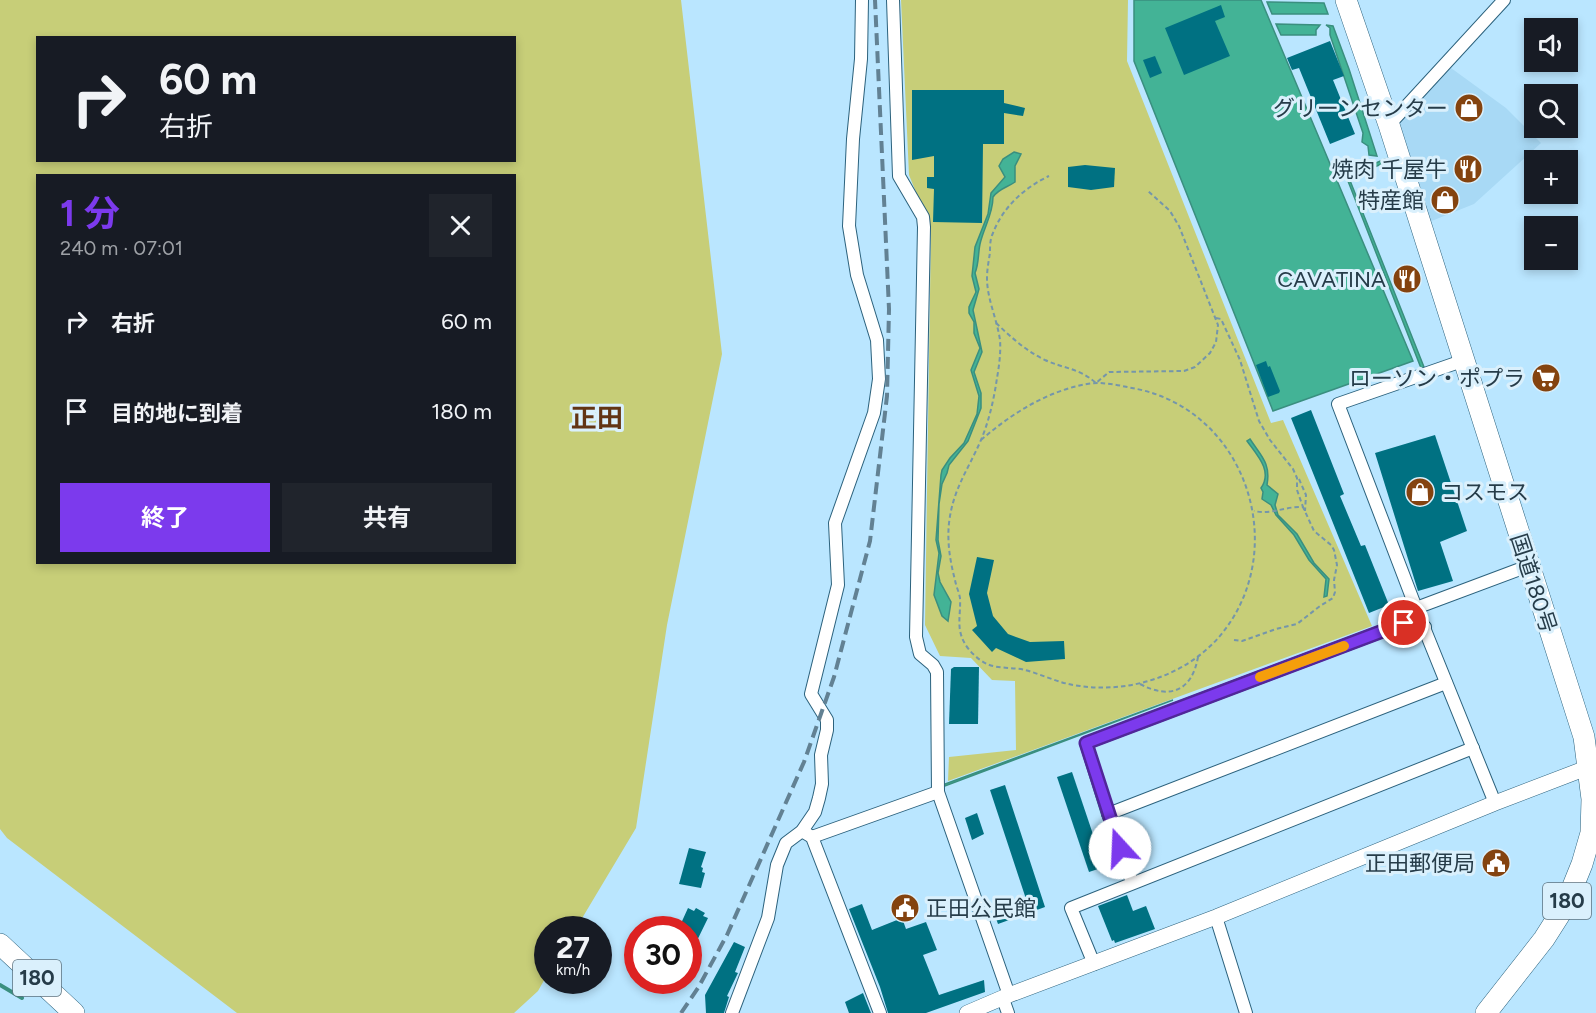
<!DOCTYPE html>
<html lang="ja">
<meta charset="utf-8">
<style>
body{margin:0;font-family:Figtree,"Noto Sans JP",sans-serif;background:#20242c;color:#f1f3f6;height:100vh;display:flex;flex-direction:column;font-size:22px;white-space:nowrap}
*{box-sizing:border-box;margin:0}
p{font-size:20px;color:#9ea1a6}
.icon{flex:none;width:33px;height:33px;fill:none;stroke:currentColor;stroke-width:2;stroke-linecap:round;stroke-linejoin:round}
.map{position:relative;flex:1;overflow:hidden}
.panel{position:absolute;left:36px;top:174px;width:480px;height:390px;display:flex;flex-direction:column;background:#171b24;border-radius:0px;box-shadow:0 3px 9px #0003}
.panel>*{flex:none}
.top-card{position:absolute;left:36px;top:36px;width:480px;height:126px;border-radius:0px;box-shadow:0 3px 9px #0003;background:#171b24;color:#f1f3f6;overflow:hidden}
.fabs{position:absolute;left:1524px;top:18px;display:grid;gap:12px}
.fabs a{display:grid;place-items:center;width:54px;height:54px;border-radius:0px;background:#171b24;box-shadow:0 3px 9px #0003;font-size:30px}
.speed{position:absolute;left:534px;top:916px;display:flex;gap:12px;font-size:30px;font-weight:700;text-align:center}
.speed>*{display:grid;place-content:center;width:78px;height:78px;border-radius:50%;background:#171b24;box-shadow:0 3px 9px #0003;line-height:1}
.speed small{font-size:15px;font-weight:400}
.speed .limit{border:9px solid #d22;background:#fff;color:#111}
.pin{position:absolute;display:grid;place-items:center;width:51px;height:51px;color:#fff;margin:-26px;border:3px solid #fff;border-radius:50%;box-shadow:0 2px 6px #0007}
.me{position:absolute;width:66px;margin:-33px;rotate:340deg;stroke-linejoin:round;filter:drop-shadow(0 0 4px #0008)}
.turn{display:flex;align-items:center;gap:21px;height:126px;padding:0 24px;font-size:27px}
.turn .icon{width:78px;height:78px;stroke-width:2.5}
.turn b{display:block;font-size:42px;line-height:51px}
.round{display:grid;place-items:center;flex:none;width:63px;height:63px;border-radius:0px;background:#20242c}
.summary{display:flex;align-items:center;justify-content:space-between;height:102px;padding:0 24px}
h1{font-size:36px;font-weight:700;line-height:45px;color:#7c3aed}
.cta{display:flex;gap:12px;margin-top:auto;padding:12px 24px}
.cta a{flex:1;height:69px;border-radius:0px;background:#7c3aed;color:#fff;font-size:24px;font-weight:700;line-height:69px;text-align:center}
.cta a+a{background:#20242c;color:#f1f3f6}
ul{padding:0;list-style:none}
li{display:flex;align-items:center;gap:18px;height:90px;padding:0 24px}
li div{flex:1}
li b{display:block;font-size:22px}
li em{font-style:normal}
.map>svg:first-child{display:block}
.built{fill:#a8d9f5}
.green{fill:#c7ce78;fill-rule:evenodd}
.water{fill:#43b396;stroke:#3a8f7f;stroke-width:1.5}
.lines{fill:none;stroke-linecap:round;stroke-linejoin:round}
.stream{stroke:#3a8f7f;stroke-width:4}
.building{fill:#007182}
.minor-casing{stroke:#2c627d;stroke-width:14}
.tertiary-casing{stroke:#2c627d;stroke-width:16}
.trunk-casing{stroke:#2c627d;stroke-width:22}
.path{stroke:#7596aa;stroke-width:2;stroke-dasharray:4.5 3;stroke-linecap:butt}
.minor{stroke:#fff;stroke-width:12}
.tertiary{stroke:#fff;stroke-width:15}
.trunk{stroke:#fff;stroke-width:21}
.rail{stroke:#628193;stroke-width:4;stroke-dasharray:12 6;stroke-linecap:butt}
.route-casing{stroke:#51269a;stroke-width:15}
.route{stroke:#7c3aed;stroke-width:10}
.slow{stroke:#f59e0b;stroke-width:10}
.labels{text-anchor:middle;stroke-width:6;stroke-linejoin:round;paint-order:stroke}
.shield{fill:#daf0fc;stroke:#5c727f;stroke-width:1.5}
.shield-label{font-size:21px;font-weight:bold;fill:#263c49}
.poi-label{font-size:22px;fill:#263c49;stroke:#daf0fc;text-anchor:end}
.street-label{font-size:22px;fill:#263c49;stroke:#daf0fc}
.quarter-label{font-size:26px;font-weight:bold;fill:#623414;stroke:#daf0fc}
</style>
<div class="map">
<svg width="1596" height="1013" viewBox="0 0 1596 1013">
<rect width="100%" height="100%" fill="#bae6ff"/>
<polygon class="built" points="1451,68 1506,108 1541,143 1474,204 1429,222 1397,124"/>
<g class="green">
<path d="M 0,0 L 681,0 L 722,354 L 667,625 L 636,828 L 575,930 L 548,930 L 547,975 L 538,991 L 514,1013 L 237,1013 L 7,838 L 0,829 ZM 38,38 L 514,38 L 514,160 L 38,160 ZM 38,176 L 514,176 L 514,562 L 38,562 Z"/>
<polygon points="901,0 1128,0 1127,61 1271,423 1283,420 1372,626 948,781 949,757 1016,750 1015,681 992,680 971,658 940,656 925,625 931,229 909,175"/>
</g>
<g class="water">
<polygon points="1134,0 1261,0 1413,361 1273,411 1134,61"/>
<polygon points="1267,2 1324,3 1328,14 1272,14"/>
<polygon points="1276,24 1320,25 1316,30 1316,35 1281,35"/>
<polygon points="1326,25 1333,26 1349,69 1377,156 1369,155 1368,146 1362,142 1363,133 1330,35 1330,28"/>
<path d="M 1014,152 L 1021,154 L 1015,166 L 1015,182 C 1008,187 998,189 993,197 C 993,214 984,227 980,244 C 978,253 979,264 975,273 L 979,289 L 973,310 L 982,352 L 974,372 L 981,393 L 981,408 L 968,441 L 949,465 L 947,473 L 942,484 L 939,504 L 938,540 L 941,556 L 938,573 L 940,582 L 951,602 L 948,621 L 942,616 L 934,595 L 939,553 L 936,540 L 941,475 L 942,470 L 950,458 L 964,443 L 977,414 L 979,396 L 971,370 L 980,348 L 974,333 L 974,322 L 969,313 L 969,307 L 976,292 L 972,276 L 975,247 L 988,214 L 991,193 L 1005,177 L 999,166 L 1003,159 Z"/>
<polygon points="1385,159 1386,162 1349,178 1424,367 1421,368 1346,176"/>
<path d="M 1250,439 C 1261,456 1271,463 1267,485 L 1278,494 L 1275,505 L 1278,515 L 1297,534 L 1314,563 L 1329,579 L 1327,596 L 1324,597 L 1326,579 L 1309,560 L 1294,535 L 1276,515 L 1271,505 L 1262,499 L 1263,492 L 1261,488 C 1273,471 1257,455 1247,441 Z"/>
<polygon points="1173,700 945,786 945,784"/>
</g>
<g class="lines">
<polyline class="stream" points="0,985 22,998"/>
</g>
<g class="building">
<polygon points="1221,5 1225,17 1215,21 1230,56 1184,75 1165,28"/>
<polygon points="1330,41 1344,76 1333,80 1355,134 1330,144 1299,68 1292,70 1287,58"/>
<polygon points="1155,56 1162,73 1150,78 1143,60"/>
<polygon points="912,90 1004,90 1004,103 1025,108 1023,116 1004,113 1004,144 983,144 982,223 933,222 934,189 927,188 927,177 934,177 934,156 912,160"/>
<polygon points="1085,165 1115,168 1114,187 1091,190 1068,187 1068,167"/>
<polygon points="1266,361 1268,367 1270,366 1280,391 1279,393 1268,397 1256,365"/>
<polygon points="1311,410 1344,494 1340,496 1361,546 1365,545 1389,605 1369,613 1291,418"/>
<polygon points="1435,435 1467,531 1440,542 1453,581 1418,591 1375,453"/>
<polygon points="977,557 994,560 987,593 993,616 1008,634 1030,642 1064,641 1065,659 1026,662 996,648 992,652 972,630 977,626 969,594"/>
<polygon points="954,667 979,667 978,724 949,724 951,669"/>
<polygon points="1072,772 1104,867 1089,872 1057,777"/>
<polygon points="1005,785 1045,907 998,924 993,910 1026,899 990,790"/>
<polygon points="977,813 984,834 972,840 965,818"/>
<polygon points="689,848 706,852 701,867 703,868 702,872 705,873 701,888 679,884"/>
<polygon points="1127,895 1133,911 1146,906 1155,929 1115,943 1114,940 1112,941 1098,906"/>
<polygon points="862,904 872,930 902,918 906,929 926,922 937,950 923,955 939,995 984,980 985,992 926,1013 888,1013 880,987 849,909"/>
<polygon points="688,908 694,911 696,908 705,913 703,916 708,918 688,959 688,930 678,930"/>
<polygon points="734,942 745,947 735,972 738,973 737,975 727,996 729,997 724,1013 706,1013 705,995"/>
<polygon points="863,993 871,1013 849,1013 845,1002"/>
</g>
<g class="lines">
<g class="minor-casing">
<g id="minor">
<polyline points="893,0 899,176 923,217 924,227 916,637 920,654 933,665 937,672 938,792 1009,995"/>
<polyline points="1389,125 1504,0"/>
<polyline points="1462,361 1338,404 1416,608 1495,803"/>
<polyline points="1416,608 1528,566"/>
<polyline points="1108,814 1446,683"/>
<polyline points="802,831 812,837 880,1013"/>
<polyline points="812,837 938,792"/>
<polyline points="1132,882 1108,814 1086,743 1404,623 1425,627"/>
<polyline points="1216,917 1246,1013"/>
<polyline points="1094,964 1071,908 1473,748"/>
<polyline points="1003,999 1008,1013"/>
<polyline points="732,1013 768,918 777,865 786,843 802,831 815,812 819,798 822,784 821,755 827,730 827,720 811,694 838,585 835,523 874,413 879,379 877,340 857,275 849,226 853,139 861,59 862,0"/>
</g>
</g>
<g class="tertiary-casing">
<polyline id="tertiary" points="967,1013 1009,995 1216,917 1495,803 1589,767"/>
</g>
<g class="trunk-casing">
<g id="trunk">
<polyline points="1346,0 1389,125 1584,737 1592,799 1591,833 1582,864 1565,906 1544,939 1486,1013"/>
<polyline points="0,944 74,1013"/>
</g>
</g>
<g class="path">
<polyline points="1216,318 1221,319 1240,360 1259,421 1270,440 1293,469 1297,478 1297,490 1303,507"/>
<path d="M 996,323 C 1011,337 1026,351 1045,360 C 1065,369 1079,368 1096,383 L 1109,372 L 1184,371 L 1195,367 L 1210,353 L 1216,342 L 1218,325 L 1179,226 L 1170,211 L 1147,190"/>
<path d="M 981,440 C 1011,414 1047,391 1087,384 C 1104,381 1121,386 1137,389 C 1248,412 1292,552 1219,637 C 1185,676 1130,693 1080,686 C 1060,684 1044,675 1025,670 C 1013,667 998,669 987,664 C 978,660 968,650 964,642 C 956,627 961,614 960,598 C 959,592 956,586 955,580 C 950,561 947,542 949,523 C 953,489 968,470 981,440 C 989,421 994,399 997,378 C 999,367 1001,352 1000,340 C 997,319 987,299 987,278 C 987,269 989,260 990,252 C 990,246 990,239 993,233 C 1003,207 1024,188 1049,176"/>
<polyline points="1299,479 1306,495 1305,511"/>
<path d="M 1234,640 L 1242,641 L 1276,629 L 1297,624 L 1320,606 L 1333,598 L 1335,592 L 1334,580 L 1337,565 L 1334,550 L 1331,545 L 1314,531 L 1303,507 C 1286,506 1271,515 1254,511"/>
<path d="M 1140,684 C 1170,700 1192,691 1198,657"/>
</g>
<use href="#minor" class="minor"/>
<use href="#tertiary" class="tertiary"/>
<use href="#trunk" class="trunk"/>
<polyline class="rail" points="681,1013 698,988 727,935 804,762 834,677 870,541 887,396 889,309 875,0"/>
</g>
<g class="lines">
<g class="route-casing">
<polyline id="route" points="1120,848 1086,743 1404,623"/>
</g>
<use href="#route" class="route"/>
<polyline class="slow" points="1260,677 1344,646"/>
</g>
<defs>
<g id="shop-disc" transform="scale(1.5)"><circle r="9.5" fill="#84430f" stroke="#daf0fc"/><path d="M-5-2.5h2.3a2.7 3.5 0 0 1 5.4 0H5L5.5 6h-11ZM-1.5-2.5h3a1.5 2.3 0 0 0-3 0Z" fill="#fff"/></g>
<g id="restaurant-disc" transform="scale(1.5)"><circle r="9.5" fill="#84430f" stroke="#daf0fc"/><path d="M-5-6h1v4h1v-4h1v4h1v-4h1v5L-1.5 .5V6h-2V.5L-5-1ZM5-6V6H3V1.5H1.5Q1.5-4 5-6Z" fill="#fff"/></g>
<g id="supermarket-disc" transform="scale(1.5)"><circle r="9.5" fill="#84430f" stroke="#daf0fc"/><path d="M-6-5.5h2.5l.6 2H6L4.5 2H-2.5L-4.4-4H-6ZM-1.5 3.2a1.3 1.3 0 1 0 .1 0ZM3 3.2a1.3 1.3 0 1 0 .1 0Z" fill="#fff"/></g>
<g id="civic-disc" transform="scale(1.5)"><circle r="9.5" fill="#84430f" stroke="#daf0fc"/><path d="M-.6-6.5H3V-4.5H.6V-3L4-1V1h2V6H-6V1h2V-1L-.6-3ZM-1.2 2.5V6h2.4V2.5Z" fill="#fff"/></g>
</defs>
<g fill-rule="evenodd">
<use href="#shop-disc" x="1469" y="108"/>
<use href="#restaurant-disc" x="1468" y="169"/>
<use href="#shop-disc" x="1445" y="200"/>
<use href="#restaurant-disc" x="1407" y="279"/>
<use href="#supermarket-disc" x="1546" y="378"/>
<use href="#shop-disc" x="1420" y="492"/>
<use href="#civic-disc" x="1496" y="863"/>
<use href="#civic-disc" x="905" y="908"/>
</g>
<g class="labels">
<g class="shield">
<rect x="1543" y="883" width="48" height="36" rx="4.5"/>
<rect x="13" y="960" width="48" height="36" rx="4.5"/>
</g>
<g class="shield-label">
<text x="1567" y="908">180</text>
<text x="37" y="985">180</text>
</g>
<g class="poi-label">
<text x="1448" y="116">グリーンセンター</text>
<text x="1447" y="177">焼肉 千屋牛</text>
<text x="1424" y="208">特産館</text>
<text x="1386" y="287">CAVATINA</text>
<text x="1525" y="386">ローソン・ポプラ</text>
<text x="1441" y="500" text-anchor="start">コスモス</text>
<text x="1475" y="871">正田郵便局</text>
<text x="926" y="916" text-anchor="start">正田公民館</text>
</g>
<g class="street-label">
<text transform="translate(1534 583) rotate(72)" y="8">国道180号</text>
</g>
<g class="quarter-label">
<text x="597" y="427">正田</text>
</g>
</g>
</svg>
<div class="fabs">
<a><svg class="icon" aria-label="sound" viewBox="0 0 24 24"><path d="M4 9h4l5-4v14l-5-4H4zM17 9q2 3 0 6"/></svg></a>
<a><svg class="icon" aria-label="search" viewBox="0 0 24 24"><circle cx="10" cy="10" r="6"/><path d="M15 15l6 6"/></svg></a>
<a>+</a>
<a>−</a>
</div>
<div class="speed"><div>27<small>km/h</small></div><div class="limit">30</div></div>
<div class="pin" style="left:1404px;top:623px;background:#d93025"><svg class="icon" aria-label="arrive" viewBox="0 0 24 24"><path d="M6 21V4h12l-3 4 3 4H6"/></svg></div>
<svg class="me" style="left:1120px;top:848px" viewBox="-20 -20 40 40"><circle r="19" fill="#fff"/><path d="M0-13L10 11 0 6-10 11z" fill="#7c3aed"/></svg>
<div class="top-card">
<div class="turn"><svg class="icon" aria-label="right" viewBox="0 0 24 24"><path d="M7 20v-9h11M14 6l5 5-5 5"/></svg><div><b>60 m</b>右折</div></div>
</div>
<section class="panel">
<div class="summary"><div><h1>1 分</h1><p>240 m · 07:01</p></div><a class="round"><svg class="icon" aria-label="close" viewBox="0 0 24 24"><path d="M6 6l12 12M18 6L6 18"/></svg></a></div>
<ul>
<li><svg class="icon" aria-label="right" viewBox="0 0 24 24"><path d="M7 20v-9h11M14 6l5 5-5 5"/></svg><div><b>右折</b></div><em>60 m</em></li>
<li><svg class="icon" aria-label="arrive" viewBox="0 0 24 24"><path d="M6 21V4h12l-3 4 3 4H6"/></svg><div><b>目的地に到着</b></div><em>180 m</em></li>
</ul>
<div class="cta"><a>終了</a><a>共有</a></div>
</section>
</div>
